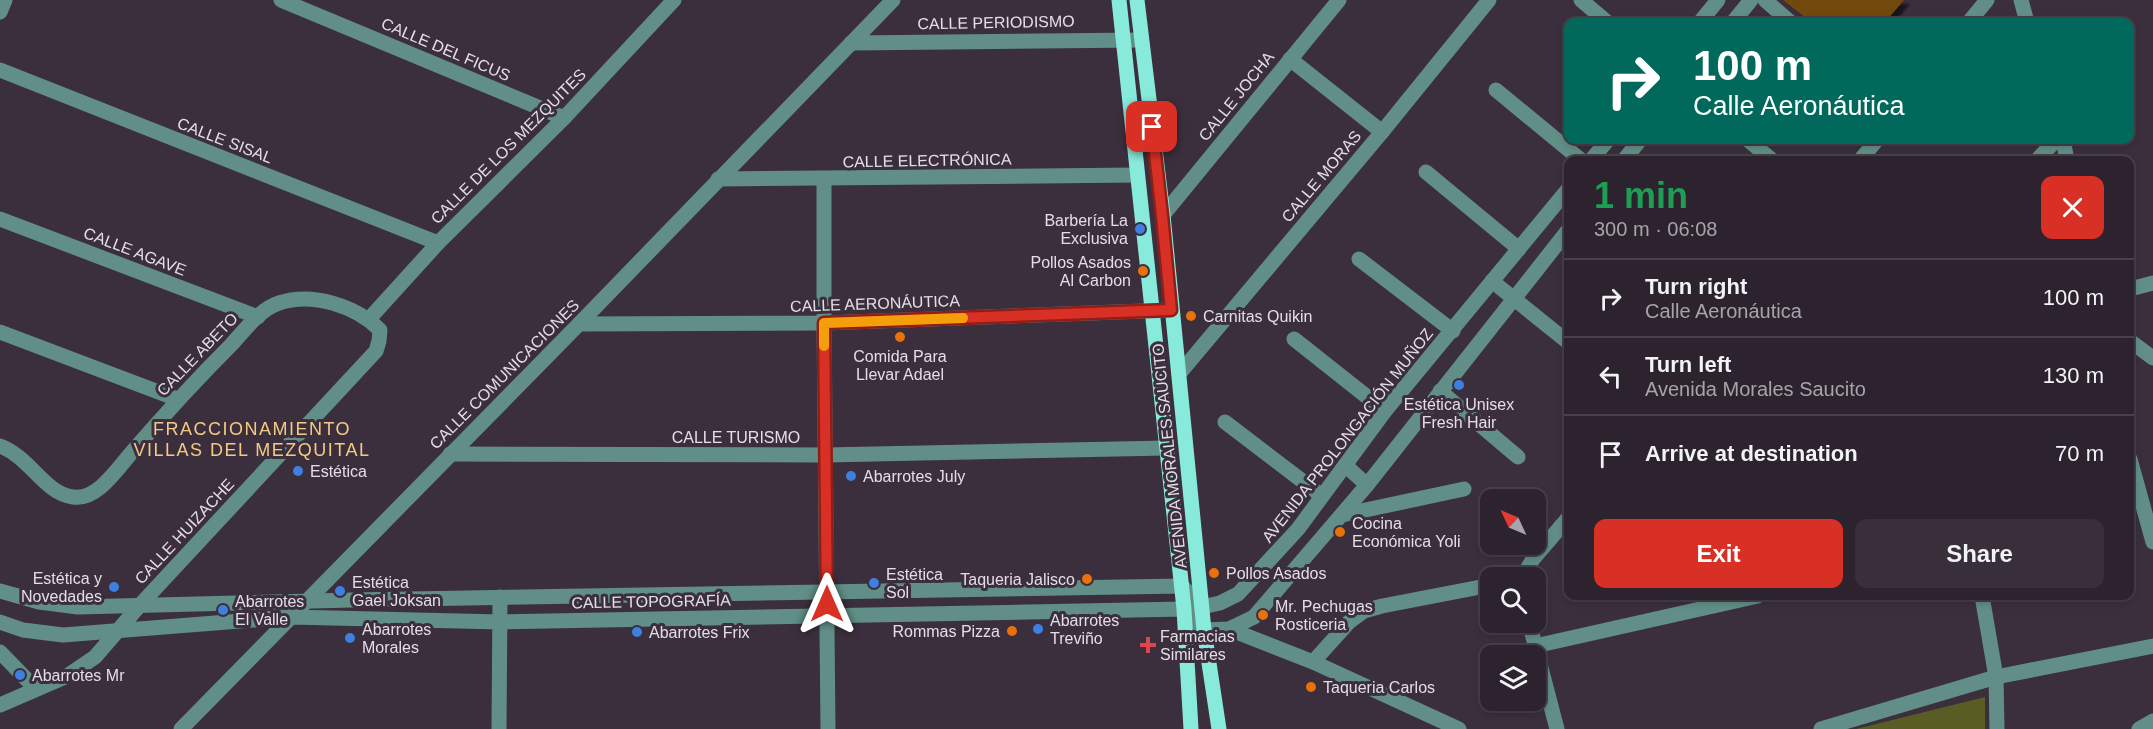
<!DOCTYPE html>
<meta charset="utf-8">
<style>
body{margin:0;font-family:Arial,sans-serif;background:#382f3a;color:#f1f3f6;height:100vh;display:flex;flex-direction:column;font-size:22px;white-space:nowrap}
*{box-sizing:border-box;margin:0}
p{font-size:20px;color:#a6a4aa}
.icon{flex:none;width:33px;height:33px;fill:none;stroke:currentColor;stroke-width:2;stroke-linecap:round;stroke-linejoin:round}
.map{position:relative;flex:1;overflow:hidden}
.details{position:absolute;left:1564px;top:156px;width:570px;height:444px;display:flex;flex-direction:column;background:#2c232e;border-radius:12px;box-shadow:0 3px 9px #0003,0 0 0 2px #48404a}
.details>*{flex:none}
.banner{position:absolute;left:1564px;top:18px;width:570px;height:126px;border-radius:12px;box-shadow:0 3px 9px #0003,0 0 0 2px #48404a;background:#00695c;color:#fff;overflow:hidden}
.needle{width:39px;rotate:314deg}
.tools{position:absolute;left:1480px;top:489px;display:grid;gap:12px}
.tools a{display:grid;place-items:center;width:66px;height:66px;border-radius:12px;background:#2c232e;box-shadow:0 3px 9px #0003,0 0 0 2px #48404a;font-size:30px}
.pin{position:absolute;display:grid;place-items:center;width:51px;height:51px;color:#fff;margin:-26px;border-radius:12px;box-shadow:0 3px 9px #0006}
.me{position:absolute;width:66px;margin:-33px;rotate:0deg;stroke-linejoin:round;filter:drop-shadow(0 0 4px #0008)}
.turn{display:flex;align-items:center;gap:21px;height:126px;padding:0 30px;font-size:27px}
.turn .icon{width:78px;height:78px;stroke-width:2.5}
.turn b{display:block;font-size:42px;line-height:51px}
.round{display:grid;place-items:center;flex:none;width:63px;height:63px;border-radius:12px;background:#382f3a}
.head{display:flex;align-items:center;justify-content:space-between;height:102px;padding:0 30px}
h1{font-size:36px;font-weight:800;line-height:45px;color:#1e9e55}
.button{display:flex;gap:12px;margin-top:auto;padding:12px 30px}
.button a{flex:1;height:69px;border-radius:12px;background:#d93025;color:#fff;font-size:24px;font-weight:800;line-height:69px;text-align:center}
.button a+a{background:#382f3a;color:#f1f3f6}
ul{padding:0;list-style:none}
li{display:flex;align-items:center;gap:18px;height:78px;padding:0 30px;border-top:2px solid #48404a}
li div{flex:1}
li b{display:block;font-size:22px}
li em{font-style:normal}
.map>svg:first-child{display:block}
.green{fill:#595d23}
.building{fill:#72490b;filter:url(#shadow)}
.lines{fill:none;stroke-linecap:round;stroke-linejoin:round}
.minor{stroke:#618f87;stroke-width:15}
.major{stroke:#87eadb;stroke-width:15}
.route-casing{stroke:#8d1f18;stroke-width:15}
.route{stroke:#d93025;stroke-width:10}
.slow{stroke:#f59e0b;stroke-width:10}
.shop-dot{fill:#3f7fe0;stroke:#3b2f3d;stroke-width:2}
.food-dot{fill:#e8710a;stroke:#3b2f3d;stroke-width:2}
.health-dot{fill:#e0444e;stroke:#3b2f3d;stroke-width:2}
.labels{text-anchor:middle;stroke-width:6;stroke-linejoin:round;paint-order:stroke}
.street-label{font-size:16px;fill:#e5dde6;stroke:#3b2f3d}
.poi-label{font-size:16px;fill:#e5dde6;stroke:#3b2f3d;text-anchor:start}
.neighbourhood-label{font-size:18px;letter-spacing:1.5px;fill:#f4c984;stroke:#3b2f3d}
</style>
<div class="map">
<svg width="2153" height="729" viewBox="0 0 2153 729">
<defs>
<filter id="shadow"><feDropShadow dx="6" dy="4" stdDeviation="1.5" flood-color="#0009"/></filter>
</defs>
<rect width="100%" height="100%" fill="#3b2f3d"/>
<polygon class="green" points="1985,697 1985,729 1855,729 1856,729"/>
<polygon class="building" points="1783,0 1904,0 1885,22 1811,22"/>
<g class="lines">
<g class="minor">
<polyline points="281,0 564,118"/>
<polyline points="1581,0 1607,22"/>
<polyline points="1765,0 1790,22"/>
<polyline points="2021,0 2027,22"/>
<polyline points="0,12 5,0"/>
<polyline points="1700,22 1718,0"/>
<polyline points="1733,22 1751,0"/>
<polyline points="1969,22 1987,0"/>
<polyline points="851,43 1141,40"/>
<polyline points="1290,59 1382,132"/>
<polyline points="0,70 438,243"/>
<polyline points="1496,90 1581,160"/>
<polyline points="1748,140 1772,160"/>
<polyline points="2063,140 2067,160"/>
<polyline points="1591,160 1608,140"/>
<polyline points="1624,160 1640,140"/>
<polyline points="1860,160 1877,140"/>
<polyline points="2037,160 2056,140"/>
<polyline points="1426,172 1519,249"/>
<polyline points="718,179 1137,175"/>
<polyline points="824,179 824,323 828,729"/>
<polyline points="1163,215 1339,0"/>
<polyline points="0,219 258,317"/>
<polyline points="1359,259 1453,331"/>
<polyline points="1492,281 1569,343"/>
<polyline points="2130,289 2153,283"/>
<polyline points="369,319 438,243 564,118 674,0"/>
<polyline points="579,324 824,323 1171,310"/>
<polyline points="0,332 177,399"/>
<polyline points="1294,339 1385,411"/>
<polyline points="2130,341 2153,358"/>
<polyline points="1179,374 1382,132 1489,0"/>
<polyline points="1440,391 1518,457"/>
<polyline points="1225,422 1322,496"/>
<path d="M 0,446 C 30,457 45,494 73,497 C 97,501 118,468 132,452 C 164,415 197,379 231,345 C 244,331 260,309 279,303 C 313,292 356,306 380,330 L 379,341 L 376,351 L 140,605 L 95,657 L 67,676 L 0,705"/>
<polyline points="450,454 826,455 1167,448"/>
<polyline points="2130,459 2153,542"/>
<polyline points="1345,465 1367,485"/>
<polyline points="1342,515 1464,489"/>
<polyline points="1522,578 1533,559 1569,517"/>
<polyline points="0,591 39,602 78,607 352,600 1182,586 1202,607 1220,603 1238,594 1298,529 1385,411 1569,188"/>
<polyline points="1982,596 1996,677 1997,729"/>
<polyline points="0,622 23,630 63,635 290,617 501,622 1184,609 1204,630 1229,629 1254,617 1367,485 1569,229"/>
<polyline points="1529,622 1557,729"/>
<polyline points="1229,629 1313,662 1459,729"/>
<polyline points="1535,646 1758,596"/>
<polyline points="0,652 36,689"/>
<polyline points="1313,662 1349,622 1364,611 1382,606 1491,585"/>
<polyline points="181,729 579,324 893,0"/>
<polyline points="499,729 500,597"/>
<polyline points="1821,729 1996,677 2153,646"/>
<polyline points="2139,729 2153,721"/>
</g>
<g class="major">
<polyline points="1119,0 1184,609 1191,729"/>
<polyline points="1137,0 1163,215 1204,630 1219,729"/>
</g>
</g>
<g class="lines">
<g class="route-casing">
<polyline id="route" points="827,604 824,323 1171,310 1162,215 1152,127"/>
</g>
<use href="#route" class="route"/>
<polyline class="slow" points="824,346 824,323 963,318"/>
</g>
<g class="shop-dot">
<circle cx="1140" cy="229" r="6"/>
<circle cx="1459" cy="385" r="6"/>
<circle cx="298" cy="471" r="6"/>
<circle cx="851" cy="476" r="6"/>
<circle cx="874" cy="583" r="6"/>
<circle cx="114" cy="587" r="6"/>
<circle cx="340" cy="591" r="6"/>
<circle cx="223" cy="610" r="6"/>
<circle cx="1038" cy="629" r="6"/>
<circle cx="637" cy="632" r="6"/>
<circle cx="350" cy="638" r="6"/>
<circle cx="20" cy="675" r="6"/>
</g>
<g class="food-dot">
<circle cx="1143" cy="271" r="6"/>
<circle cx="1191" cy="316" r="6"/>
<circle cx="900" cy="337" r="6"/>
<circle cx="1340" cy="532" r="6"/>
<circle cx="1214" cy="573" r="6"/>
<circle cx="1087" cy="579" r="6"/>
<circle cx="1263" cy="615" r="6"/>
<circle cx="1012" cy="631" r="6"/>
<circle cx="1311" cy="687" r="6"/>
</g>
<path class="health-dot" d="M1145 636h6v6h6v6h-6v6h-6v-6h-6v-6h6z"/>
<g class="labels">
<g class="street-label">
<text transform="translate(996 22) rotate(-1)" y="6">CALLE PERIODISMO</text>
<text transform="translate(446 49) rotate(23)" y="6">CALLE DEL FICUS</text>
<text transform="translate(1236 96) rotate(-51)" y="6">CALLE JOCHA</text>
<text transform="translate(225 140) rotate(21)" y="6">CALLE SISAL</text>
<text transform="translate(508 146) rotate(-45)" y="6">CALLE DE LOS MEZQUITES</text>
<text transform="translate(927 160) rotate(-1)" y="6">CALLE ELECTRÓNICA</text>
<text transform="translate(1321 176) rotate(-50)" y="6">CALLE MORAS</text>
<text transform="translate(135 251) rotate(21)" y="6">CALLE AGAVE</text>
<text transform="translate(875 303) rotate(-2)" y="6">CALLE AERONÁUTICA</text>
<text transform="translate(197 354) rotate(-46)" y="6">CALLE ABETO</text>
<text transform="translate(504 374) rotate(-45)" y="6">CALLE COMUNICACIONES</text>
<text transform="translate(1347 435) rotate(-52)" y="6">AVENIDA PROLONGACIÓN MUÑOZ</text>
<text x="736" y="443">CALLE TURISMO</text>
<text transform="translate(1169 456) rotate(-96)" y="6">AVENIDA MORALES SAUCITO</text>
<text transform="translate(184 531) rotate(-47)" y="6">CALLE HUIZACHE</text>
<text transform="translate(651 601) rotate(-1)" y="6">CALLE TOPOGRAFÍA</text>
</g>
<g class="poi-label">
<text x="1128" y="226" text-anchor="end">Barbería La<tspan x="1128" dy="18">Exclusiva</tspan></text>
<text x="1131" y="268" text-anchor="end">Pollos Asados<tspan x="1131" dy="18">Al Carbon</tspan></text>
<text x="1203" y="322">Carnitas Quikin</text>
<text x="900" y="362" text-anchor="middle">Comida Para<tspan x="900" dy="18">Llevar Adael</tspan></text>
<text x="1459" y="410" text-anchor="middle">Estética Unisex<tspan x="1459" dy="18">Fresh Hair</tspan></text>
<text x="310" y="477">Estética</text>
<text x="863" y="482">Abarrotes July</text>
<text x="1352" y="529">Cocina<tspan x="1352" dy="18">Económica Yoli</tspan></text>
<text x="1226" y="579">Pollos Asados</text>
<text x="886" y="580">Estética<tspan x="886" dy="18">Sol</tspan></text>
<text x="102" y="584" text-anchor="end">Estética y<tspan x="102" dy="18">Novedades</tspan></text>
<text x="1075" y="585" text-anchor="end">Taqueria Jalisco</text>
<text x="352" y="588">Estética<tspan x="352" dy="18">Gael Joksan</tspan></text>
<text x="235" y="607">Abarrotes<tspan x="235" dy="18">El Valle</tspan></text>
<text x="1275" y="612">Mr. Pechugas<tspan x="1275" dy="18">Rosticeria</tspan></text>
<text x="1050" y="626">Abarrotes<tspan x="1050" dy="18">Treviño</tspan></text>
<text x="362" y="635">Abarrotes<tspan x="362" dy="18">Morales</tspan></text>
<text x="1000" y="637" text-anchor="end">Rommas Pizza</text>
<text x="649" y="638">Abarrotes Frix</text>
<text x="1160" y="642">Farmacias<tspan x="1160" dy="18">Similares</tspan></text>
<text x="32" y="681">Abarrotes Mr</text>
<text x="1323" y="693">Taqueria Carlos</text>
</g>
<g class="neighbourhood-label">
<text x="252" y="435">FRACCIONAMIENTO<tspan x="252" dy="21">VILLAS DEL MEZQUITAL</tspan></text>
</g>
</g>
</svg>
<div class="tools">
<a><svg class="needle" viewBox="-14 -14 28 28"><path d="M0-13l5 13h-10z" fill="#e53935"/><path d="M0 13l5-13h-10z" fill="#a6a4aa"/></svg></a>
<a><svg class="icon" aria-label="search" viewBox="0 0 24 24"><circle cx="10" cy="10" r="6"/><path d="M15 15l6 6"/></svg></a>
<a><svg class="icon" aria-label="layers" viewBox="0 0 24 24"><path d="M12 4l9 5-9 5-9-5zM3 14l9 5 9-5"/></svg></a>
</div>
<div class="pin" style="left:1152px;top:127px;background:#d93025"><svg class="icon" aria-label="arrive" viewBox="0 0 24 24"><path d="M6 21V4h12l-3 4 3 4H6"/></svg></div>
<svg class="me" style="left:827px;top:604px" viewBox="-20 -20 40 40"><path d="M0-17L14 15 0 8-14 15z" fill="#d93025" stroke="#fff" stroke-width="4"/></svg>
<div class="banner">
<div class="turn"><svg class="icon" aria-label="right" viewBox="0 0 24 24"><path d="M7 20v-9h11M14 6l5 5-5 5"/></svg><div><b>100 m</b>Calle Aeronáutica</div></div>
</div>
<section class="details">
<div class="head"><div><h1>1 min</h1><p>300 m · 06:08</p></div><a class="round" style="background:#d93025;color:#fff"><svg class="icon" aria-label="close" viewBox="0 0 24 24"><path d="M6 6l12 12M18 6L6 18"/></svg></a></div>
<ul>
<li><svg class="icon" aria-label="right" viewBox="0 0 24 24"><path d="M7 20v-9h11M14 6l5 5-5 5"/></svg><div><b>Turn right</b><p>Calle Aeronáutica</p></div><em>100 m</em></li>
<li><svg class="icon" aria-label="left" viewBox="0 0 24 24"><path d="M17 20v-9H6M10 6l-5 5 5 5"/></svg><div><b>Turn left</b><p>Avenida Morales Saucito</p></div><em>130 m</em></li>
<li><svg class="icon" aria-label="arrive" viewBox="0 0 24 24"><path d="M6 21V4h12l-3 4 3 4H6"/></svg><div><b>Arrive at destination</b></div><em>70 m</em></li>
</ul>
<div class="button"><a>Exit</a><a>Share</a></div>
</section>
</div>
